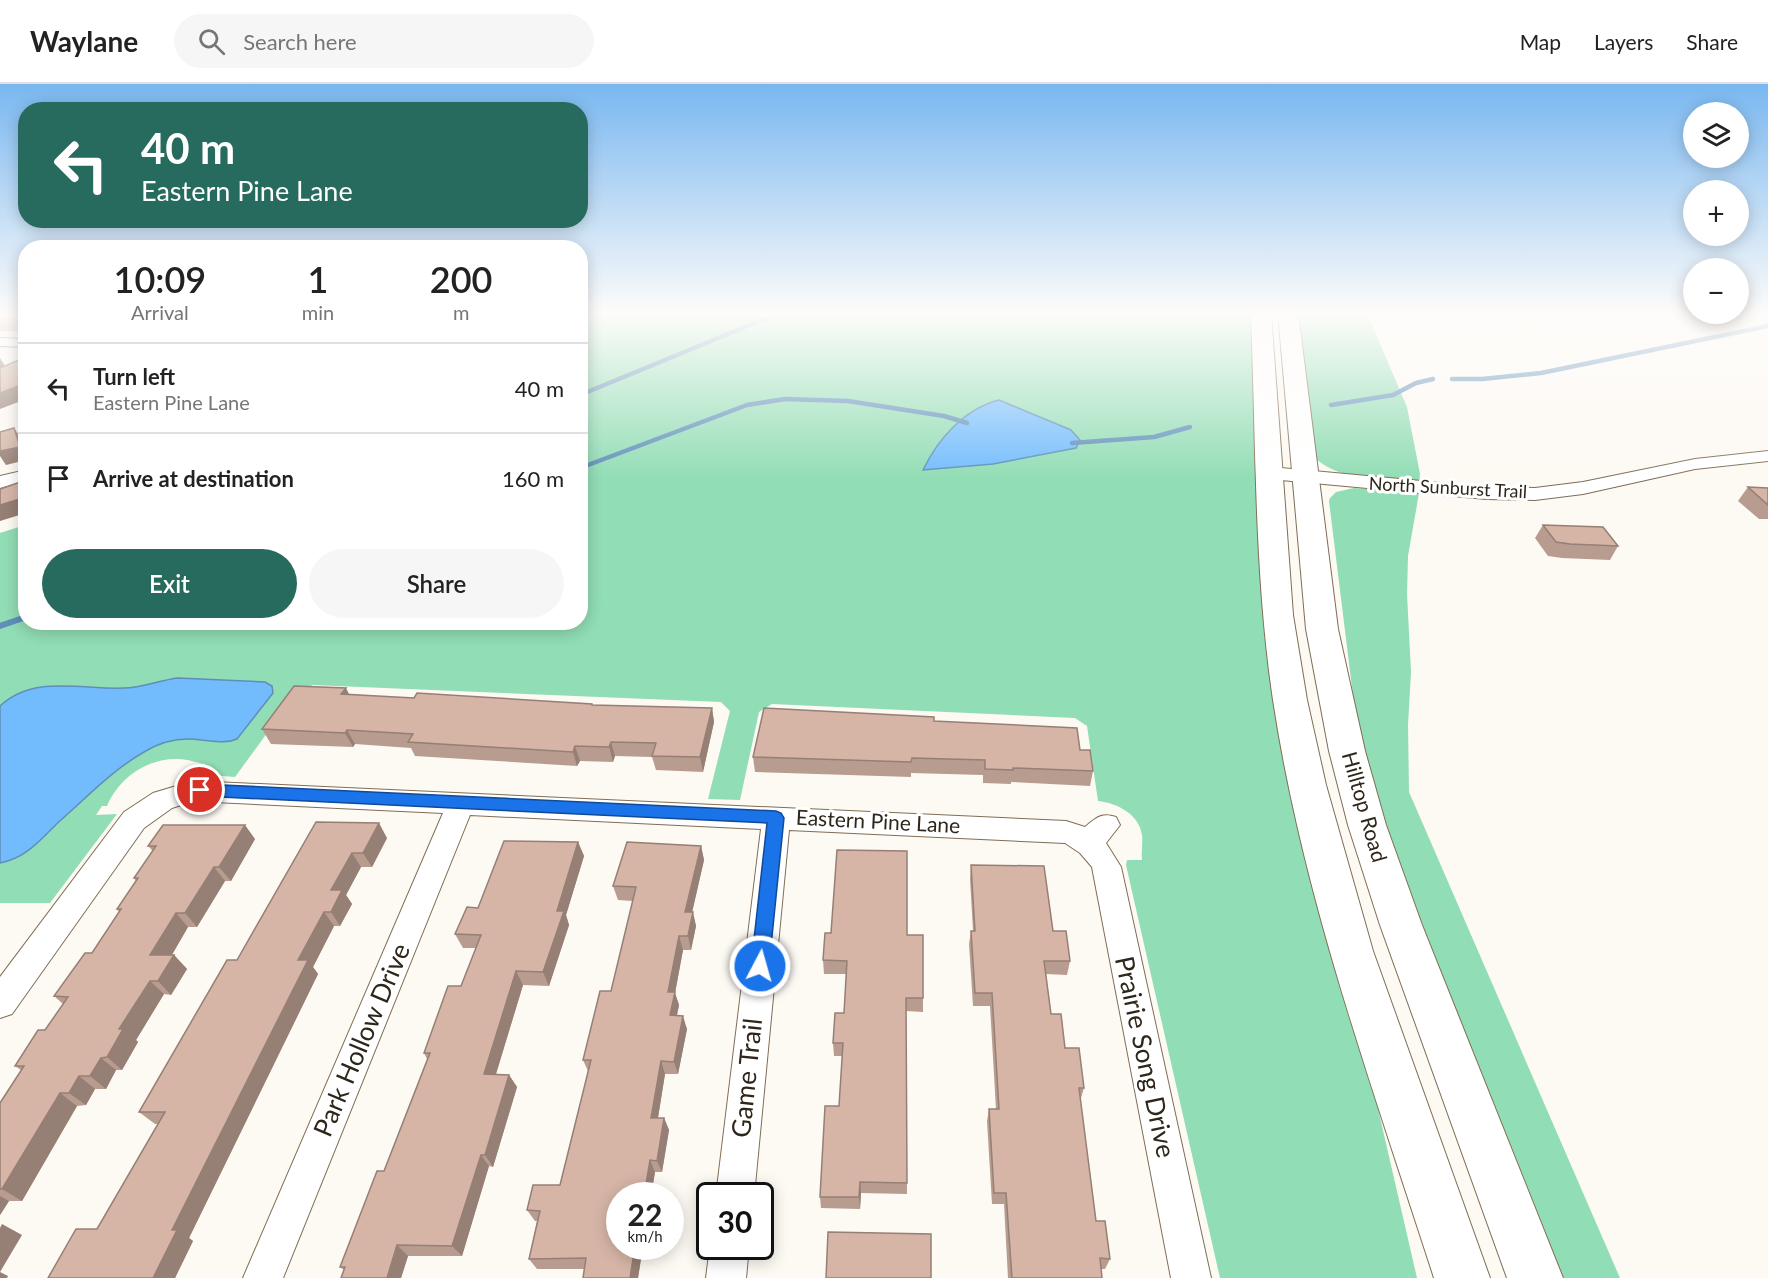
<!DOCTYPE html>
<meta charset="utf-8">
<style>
body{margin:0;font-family:Lato,sans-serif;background:#f6f6f6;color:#222;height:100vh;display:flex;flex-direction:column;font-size:22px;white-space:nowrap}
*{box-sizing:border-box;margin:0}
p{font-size:20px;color:#767676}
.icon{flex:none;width:33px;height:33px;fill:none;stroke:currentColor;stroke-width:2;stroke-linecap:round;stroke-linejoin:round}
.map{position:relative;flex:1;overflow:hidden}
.sheet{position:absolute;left:18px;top:156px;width:570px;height:390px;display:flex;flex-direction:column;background:#fff;border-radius:24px;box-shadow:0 3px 15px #0003}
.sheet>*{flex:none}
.top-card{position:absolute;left:18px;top:18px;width:570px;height:126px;border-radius:24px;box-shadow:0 3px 15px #0003;background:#266b5e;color:#fff;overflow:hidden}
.controls{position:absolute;left:1683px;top:18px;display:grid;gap:12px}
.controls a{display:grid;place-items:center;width:66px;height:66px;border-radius:50%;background:#fff;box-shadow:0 3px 15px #0003;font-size:30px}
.speed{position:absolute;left:606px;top:1098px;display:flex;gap:12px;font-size:30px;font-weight:700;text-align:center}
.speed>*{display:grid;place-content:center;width:78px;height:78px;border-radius:50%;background:#fff;box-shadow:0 3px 15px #0003;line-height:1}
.speed small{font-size:15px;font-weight:400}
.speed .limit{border:3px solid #111;border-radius:9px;background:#fff;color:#111}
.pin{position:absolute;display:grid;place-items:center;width:51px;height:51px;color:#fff;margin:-26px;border:3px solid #fff;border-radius:50%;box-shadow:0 2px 6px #0007}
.me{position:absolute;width:66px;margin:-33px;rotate:6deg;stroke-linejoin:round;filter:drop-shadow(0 0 4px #0008)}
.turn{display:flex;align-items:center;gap:21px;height:126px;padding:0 24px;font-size:27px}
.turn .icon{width:78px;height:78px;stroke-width:2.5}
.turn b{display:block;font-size:42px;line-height:51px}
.eta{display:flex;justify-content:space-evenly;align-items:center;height:102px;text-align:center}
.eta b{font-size:36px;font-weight:600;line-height:42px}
.primary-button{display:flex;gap:12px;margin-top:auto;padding:12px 24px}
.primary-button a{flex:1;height:69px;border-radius:36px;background:#266b5e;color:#fff;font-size:24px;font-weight:600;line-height:69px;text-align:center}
.primary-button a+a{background:#f6f6f6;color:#222}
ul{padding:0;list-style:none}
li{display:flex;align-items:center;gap:18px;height:90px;padding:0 24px;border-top:2px solid #e0e0e0}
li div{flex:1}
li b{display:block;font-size:22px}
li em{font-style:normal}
header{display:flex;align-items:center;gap:36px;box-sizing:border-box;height:84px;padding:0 30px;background:#fff;border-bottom:2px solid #e0e0e0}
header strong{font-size:28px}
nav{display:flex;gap:33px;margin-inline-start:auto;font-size:21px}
.search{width:420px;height:54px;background:#f6f6f6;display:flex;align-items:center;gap:15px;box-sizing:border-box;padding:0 21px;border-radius:33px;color:#767676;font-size:22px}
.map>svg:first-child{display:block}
.green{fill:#91ddb5}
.water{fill:#72bcfd;stroke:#5e8fb9;stroke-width:1.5}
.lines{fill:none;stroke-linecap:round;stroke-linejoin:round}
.stream-far1{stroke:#5e8fb9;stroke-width:4.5}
.stream{stroke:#5e8fb9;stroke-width:6}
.street-casing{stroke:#806d55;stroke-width:2}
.secondary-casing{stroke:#806d55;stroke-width:2}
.street{fill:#fff;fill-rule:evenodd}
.secondary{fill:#fff;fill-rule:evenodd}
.wall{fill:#b89c90}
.shaded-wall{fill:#967f75}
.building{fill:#d6b5a7;stroke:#967f75;stroke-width:1.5}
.route{fill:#1a73e8;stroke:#114b97;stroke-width:1.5}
.labels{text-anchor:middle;stroke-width:6;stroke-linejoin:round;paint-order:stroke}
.far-street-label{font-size:18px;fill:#2e261b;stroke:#fff}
.street-label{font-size:21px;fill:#2e261b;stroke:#fff}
.near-street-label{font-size:26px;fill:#2e261b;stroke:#fff}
</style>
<header>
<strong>Waylane</strong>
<div class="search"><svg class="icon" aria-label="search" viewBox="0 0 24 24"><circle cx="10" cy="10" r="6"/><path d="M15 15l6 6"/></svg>Search here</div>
<nav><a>Map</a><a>Layers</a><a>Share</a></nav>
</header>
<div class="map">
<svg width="1768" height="1194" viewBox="0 0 1768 1194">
<rect width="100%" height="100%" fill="#fdf9f3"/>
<g class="green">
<path d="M 581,229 L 1252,229 L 1264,548 L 1276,632 L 1367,977 L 1417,1194 L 1220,1194 L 1126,781 L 1127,776 L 1142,776 C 1141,768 1143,759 1142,751 C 1139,730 1117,719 1098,717 L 1087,642 L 1075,634 L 772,620 L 759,628 L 740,716 L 708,715 L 730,627 L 721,618 L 313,601 L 297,608 L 235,693 L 199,690 L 206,680 C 197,679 188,675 178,675 C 147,674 119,694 107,722 L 102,722 L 96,731 L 117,730 L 50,819 L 0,819 L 0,449 L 25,441 L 26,538 L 580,538 Z"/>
<path d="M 1296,229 L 1367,229 L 1407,323 L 1420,390 L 1419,399 C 1385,395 1338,398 1313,372 Z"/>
<polygon points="1354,404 1419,409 1408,472 1407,510 1411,588 1408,641 1409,708 1620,1194 1560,1194 1415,832 1384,742 1358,652 1329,417 1330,414 1336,408"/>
</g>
<g class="water">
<path d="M 999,316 L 1071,346 L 1080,356 L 1076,364 L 993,380 L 923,386 C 938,355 964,325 999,316 Z"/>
<path d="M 178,594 L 265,598 L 272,602 L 273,609 L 237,655 C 226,660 213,657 201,656 C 180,653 162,657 144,668 C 114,685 88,712 62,735 C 42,753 28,774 0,779 L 0,622 C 34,590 82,606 124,604 C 142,604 160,596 178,594 Z"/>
</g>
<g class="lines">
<g class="stream-far1">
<polyline points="1452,295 1482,295 1541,289 1768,242"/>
<polyline points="580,311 779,229"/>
<polyline points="1331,321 1393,311 1416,299 1433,295"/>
<polyline points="1072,359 1154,353 1190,343"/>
<polyline points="580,384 747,321 785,315 848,317 944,332 967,339"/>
</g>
<polyline class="stream" points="0,542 26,533"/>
<g class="street-casing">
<g id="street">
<polygon points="0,254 26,255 26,263 0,262"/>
<polygon points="1768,367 1768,377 1695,385 1583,410 1535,416 1486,415 1270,395 1263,393 1261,389 1263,385 1270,383 1486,403 1535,404 1583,398 1695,375"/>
<polygon points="26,386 26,397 0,404 0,392"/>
<path d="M 193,697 L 1066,737 L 1085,743 C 1096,734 1101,728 1116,733 L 1120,741 L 1106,759 L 1121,783 L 1211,1194 L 1171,1194 L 1092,783 L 1080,769 L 1065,759 L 789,746 L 754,1112 L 716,1112 L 761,745 L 470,731 L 283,1194 L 243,1194 L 443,729 L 193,717 L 172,724 L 144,744 L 12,930 L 0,934 L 0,893 L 124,728 L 153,709 Z"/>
<polygon points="710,1162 749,1162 746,1194 706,1194"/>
</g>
</g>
<g class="secondary-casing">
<g id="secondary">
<path d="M 1251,229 L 1271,229 L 1293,531 L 1307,616 L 1326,701 L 1373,867 L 1490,1194 L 1434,1194 C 1373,1004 1303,814 1273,616 C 1254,488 1256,358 1251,229 Z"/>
<polygon points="1278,229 1298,229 1338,545 1365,667 1386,741 1422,841 1563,1194 1507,1194 1380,841 1348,741 1329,667 1306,545"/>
</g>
</g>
<use href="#street" class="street"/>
<use href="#secondary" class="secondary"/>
</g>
<g class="wall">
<rect x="0" y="229" width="26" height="18"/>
<polygon points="1748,403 1768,404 1768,435 1759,435 1738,417"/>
<polygon points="1543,441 1618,462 1610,476 1562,474 1548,472 1535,454"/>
<polygon points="349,611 414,614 593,622 712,624 714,638 703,688 656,686 652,673 615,672 613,678 580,677 577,682 415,672 411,664 355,660 353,663 271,660 262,645"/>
<polygon points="934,637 1080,666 1093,687 1090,702 1011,698 1011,700 983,699 983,691 911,689 911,693 755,688 753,673"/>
<polygon points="316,738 387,754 372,783 361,783 346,811 352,820 340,842 334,842 313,883 318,890 189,1154 193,1157 175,1194 48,1194 97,1145 158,1040 155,1040 139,1028 237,876"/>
<polygon points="255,755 231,797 225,797 197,843 188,843 172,871 174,871 187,885 171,911 164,910 136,956 138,958 122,986 116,986 106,1005 95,1005 86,1021 77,1022 22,1117 9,1117 0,1131 0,1019 21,986 15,982 45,946 63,920 54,912 92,869 119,828 117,825 136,797 134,794 153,767 148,762"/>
<polygon points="578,758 584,772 566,831 569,841 549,902 523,901 496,990 509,991 517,1003 493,1083 489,1082 462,1172 408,1172 401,1194 341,1194 344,1186 340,1183 384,1087 427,975 424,969 461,902 476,864 463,864 455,850 478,824"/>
<polygon points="701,762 704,776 692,828 696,842 691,866 683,866 675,909 679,921 677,931 687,945 678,990 665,990 658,1034 664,1034 669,1046 662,1088 655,1088 651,1112 620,1112 620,1162 643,1162 638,1194 583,1194 584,1185 537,1185 529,1175 537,1137 535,1137 527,1126 560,1101 588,987 583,976 611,907 633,817 618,816 613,802"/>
<polygon points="971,781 1053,847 1070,877 1067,891 1046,890 1051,930 1065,964 1084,1004 1080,1017 1096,1137 1110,1175 1105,1185 1101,1185 1102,1194 1008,1194 1004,1120 992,1120 987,1037 989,1025 996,1025 990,922 973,922 969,860 971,847 973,847 970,795"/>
<polygon points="907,851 923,914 923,928 906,927 907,1110 861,1109 860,1125 821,1124 820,1113 839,1022 842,972 834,972 833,959 844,929 846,890 824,890 823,876"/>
</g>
<g class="shaded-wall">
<polygon points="0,274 5,282 0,286"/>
<polygon points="23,300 26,303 26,315 0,325 0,309"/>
<polygon points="14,344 23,357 26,365 26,376 6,381 0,372 0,367"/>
<polygon points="26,413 26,429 0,437 0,421"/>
<polygon points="346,604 353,618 341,610"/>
<polygon points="712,624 714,638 703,688 700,673"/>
<polygon points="347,646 355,660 353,663 345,649"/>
<polygon points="611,658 615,672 613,678 609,663"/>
<polygon points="575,662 580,677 577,682 573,668"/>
<polygon points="379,739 387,754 372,783 363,769"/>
<polygon points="245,741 255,755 231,797 219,783"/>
<polygon points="578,758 584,772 566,831 569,841 549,902 543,888 557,827"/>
<polygon points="701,762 704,776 689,842 685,828"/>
<polygon points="352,769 361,783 346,811 352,820 340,842 331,828 331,806"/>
<polygon points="214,783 225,797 197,843 185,829"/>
<polygon points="324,828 334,842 313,883 318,890 189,1154 193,1157 175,1194 153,1194 172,1146 298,876"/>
<polygon points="693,828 696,842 691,866 688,852"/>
<polygon points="176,829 188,843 164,884 150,871"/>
<polygon points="679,852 683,866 675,909 679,921 674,945 670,931 668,908"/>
<polygon points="174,871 187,885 171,911 158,897"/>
<polygon points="516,887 523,901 492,1003 484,990"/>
<polygon points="150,897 164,910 136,956 138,958 122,986 107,973 119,945"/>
<polygon points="683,932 687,945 678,990 674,978"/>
<polygon points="101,974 116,986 106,1005 90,992"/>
<polygon points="661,977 665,990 656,1046 651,1034"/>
<polygon points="509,991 517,1003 493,1083 485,1071"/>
<polygon points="79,992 95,1005 86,1021 69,1009"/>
<polygon points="60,1009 77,1022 22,1117 2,1105"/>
<polygon points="664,1034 669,1046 662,1088 657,1077"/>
<polygon points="481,1071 489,1082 462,1172 452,1162"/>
<polygon points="650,1076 655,1088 651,1112 644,1112"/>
<polygon points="860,1098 861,1109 860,1125 859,1113"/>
<polygon points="0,1112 9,1117 0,1131"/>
<polygon points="2,1140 22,1151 0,1188 8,1192 7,1194 0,1194 0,1144"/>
<polygon points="397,1161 408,1172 401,1194 387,1194"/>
<polygon points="635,1162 643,1162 638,1194 630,1194"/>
</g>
<g class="building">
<polygon points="0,229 26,229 26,236 0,235"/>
<polygon points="21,275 26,276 26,300 23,300 0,309 0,284"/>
<polygon points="14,344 20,363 0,367 0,348"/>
<polygon points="26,396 26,413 0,421 0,405"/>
<polygon points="1748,403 1768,404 1768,421"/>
<polygon points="1543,441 1603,443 1618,462 1570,460 1556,458"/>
<polygon points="294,602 346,604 341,610 414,614 417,609 592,620 592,621 712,624 700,673 652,672 656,659 611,658 609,663 575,662 573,668 408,658 413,650 347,646 345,649 262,645"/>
<polygon points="764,624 934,633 934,637 1077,644 1080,666 1090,666 1093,687 1013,684 1013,686 985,685 985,676 912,674 911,678 753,673"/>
<polygon points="316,738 379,739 363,769 352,769 331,806 342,806 331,828 324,828 298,876 308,876 172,1146 177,1146 153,1194 48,1194 76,1145 97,1145 165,1028 139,1028 227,876 237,876"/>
<polygon points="163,741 245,741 219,783 214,783 185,829 176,829 150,871 174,871 158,897 150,897 119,945 123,945 107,973 101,974 90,992 79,992 69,1009 60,1009 2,1105 0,1105 0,1019 24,982 15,982 38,946 45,946 68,913 54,912 85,869 92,869 121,825 117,825 138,794 134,794 156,762 148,762"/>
<polygon points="504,757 578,758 557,827 564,827 543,888 516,887 484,990 509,991 485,1071 481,1071 452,1162 397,1161 387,1194 341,1194 345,1183 340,1183 377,1087 384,1087 430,969 424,969 448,902 461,902 481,851 455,850 467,823 478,824"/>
<polygon points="627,758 701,762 685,828 693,828 688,852 679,852 668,908 675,908 670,931 683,932 674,978 661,977 651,1034 664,1034 657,1077 650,1076 644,1112 620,1112 620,1162 635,1162 630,1194 583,1194 586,1174 529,1175 540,1127 527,1126 533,1101 560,1101 591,976 583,976 600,907 611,907 636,803 613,802"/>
<polygon points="837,766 907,767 907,851 923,851 923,914 906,914 907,1099 860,1098 859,1113 820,1113 825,1022 839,1022 843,959 833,959 835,929 844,929 847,877 823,876 825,849 831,849"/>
<polygon points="971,781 1044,782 1053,847 1066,847 1070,877 1044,877 1051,930 1061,930 1065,964 1079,964 1084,1004 1079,1004 1096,1137 1105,1137 1110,1175 1100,1174 1102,1194 1012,1194 1006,1109 994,1109 989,1025 999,1025 992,909 975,909 971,847 975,847"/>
<polygon points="828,1148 931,1150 931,1194 826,1194"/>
</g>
<linearGradient id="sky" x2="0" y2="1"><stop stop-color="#79b7f0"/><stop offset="0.58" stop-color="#fefcfa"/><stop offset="1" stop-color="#fefcfa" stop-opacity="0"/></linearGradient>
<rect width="1768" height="396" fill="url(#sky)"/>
<polygon class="route" points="200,700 776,727 781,729 784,734 769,882 766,888 760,890 753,888 751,882 767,739 200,712 195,710 192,706 195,702"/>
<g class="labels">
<g class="far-street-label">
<text transform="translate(1448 404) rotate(3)" y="6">North Sunburst Trail</text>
</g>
<g class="street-label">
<text transform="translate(1364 723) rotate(74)" y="7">Hilltop Road</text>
<text transform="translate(878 738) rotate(3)" y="7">Eastern Pine Lane</text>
</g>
<g class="near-street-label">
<text transform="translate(362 956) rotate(-67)" y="9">Park Hollow Drive</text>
<text transform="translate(1145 973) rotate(78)" y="9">Prairie Song Drive</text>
<text transform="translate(747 994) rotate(-84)" y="9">Game Trail</text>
</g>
</g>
</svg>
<div class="controls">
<a><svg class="icon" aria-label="layers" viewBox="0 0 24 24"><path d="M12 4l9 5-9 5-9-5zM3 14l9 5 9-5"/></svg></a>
<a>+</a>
<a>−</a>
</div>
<div class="speed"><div>22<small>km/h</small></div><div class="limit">30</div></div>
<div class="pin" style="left:200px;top:706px;background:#d93025"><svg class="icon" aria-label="arrive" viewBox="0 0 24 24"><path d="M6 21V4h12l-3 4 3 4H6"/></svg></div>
<svg class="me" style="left:760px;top:882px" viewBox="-20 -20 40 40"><circle r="17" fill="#1a73e8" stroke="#fff" stroke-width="3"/><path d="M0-11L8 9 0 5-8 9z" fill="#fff"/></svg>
<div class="top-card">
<div class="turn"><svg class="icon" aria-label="left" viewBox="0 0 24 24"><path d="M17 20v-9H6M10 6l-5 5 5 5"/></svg><div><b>40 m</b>Eastern Pine Lane</div></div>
</div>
<section class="sheet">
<div class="eta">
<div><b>10:09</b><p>Arrival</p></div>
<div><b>1</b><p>min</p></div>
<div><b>200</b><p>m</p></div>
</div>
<ul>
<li><svg class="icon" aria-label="left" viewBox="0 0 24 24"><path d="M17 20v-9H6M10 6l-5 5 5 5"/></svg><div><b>Turn left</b><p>Eastern Pine Lane</p></div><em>40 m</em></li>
<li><svg class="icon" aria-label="arrive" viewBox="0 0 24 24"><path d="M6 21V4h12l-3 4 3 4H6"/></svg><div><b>Arrive at destination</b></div><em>160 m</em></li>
</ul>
<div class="primary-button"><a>Exit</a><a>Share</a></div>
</section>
</div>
